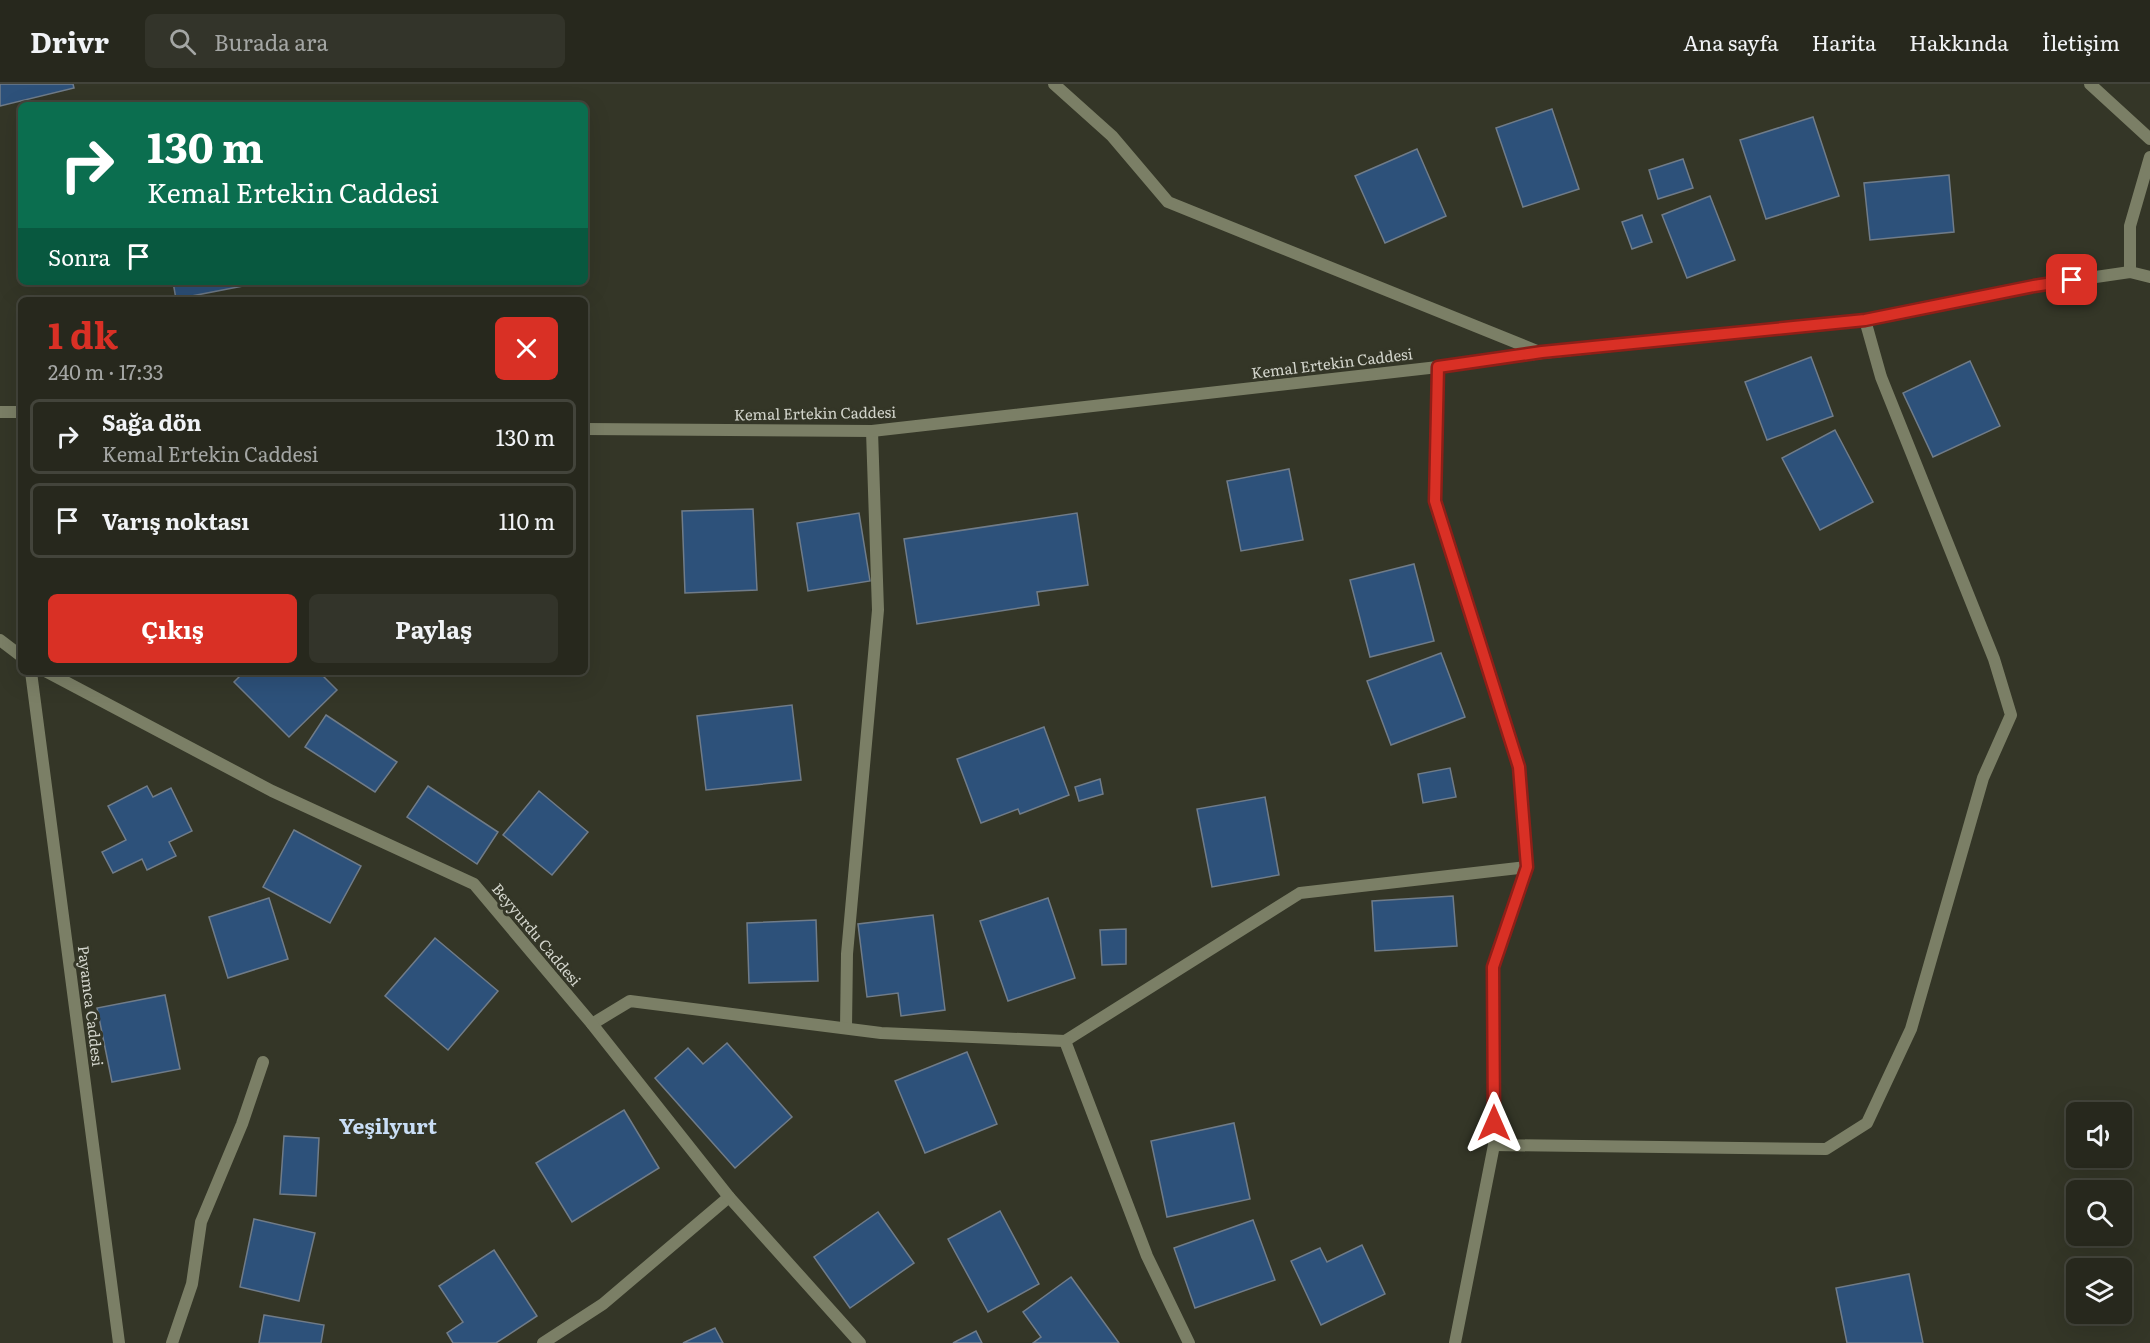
<!DOCTYPE html>
<html lang="tr">
<meta charset="utf-8">
<style>
body{margin:0;font-family:Literata,serif;background:#33342a;color:#f1f3f6;height:100vh;display:flex;flex-direction:column;font-size:22px;white-space:nowrap}
*{box-sizing:border-box;margin:0}
p{font-size:20px;color:#a4a6a4}
.icon{flex:none;width:33px;height:33px;fill:none;stroke:currentColor;stroke-width:2;stroke-linecap:round;stroke-linejoin:round}
.map{position:relative;flex:1;overflow:hidden}
.panel{position:absolute;left:18px;top:213px;width:570px;height:378px;display:flex;flex-direction:column;background:#27281d;border-radius:9px;box-shadow:0 6px 24px #0002,0 0 0 2px #43443b}
.panel>*{flex:none}
.banner{position:absolute;left:18px;top:18px;width:570px;height:183px;border-radius:9px;box-shadow:0 6px 24px #0002,0 0 0 2px #43443b;background:#0b6e4f;color:#fff;overflow:hidden}
.fabs{position:absolute;left:2066px;top:1018px;display:grid;gap:12px}
.fabs a{display:grid;place-items:center;width:66px;height:66px;border-radius:9px;background:#27281d;box-shadow:0 6px 24px #0002,0 0 0 2px #43443b;font-size:30px}
.pin{position:absolute;display:grid;place-items:center;width:51px;height:51px;color:#fff;margin:-26px;border-radius:12px;box-shadow:0 3px 9px #0006}
.me{position:absolute;width:66px;margin:-33px;rotate:0deg;stroke-linejoin:round;filter:drop-shadow(0 0 4px #0008)}
.turn{display:flex;align-items:center;gap:21px;height:126px;padding:0 30px;font-size:27px}
.turn .icon{width:78px;height:78px;stroke-width:2.5}
.turn b{display:block;font-size:42px;line-height:51px}
.then{display:flex;align-items:center;height:57px;padding:0 30px;background:#0003;gap:12px;font-size:22px}
.round{display:grid;place-items:center;flex:none;width:63px;height:63px;border-radius:9px;background:#33342a}
.headline{display:flex;align-items:center;justify-content:space-between;height:102px;padding:0 30px}
h1{font-size:36px;font-weight:700;line-height:45px;color:#d93025}
.button{display:flex;gap:12px;margin-top:auto;padding:12px 30px}
.button a{flex:1;height:69px;border-radius:9px;background:#d93025;color:#fff;font-size:24px;font-weight:700;line-height:69px;text-align:center}
.button a+a{background:#33342a;color:#f1f3f6}
ul{padding:0;list-style:none}
li{display:flex;align-items:center;gap:18px;height:75px;margin:0 12px 9px;padding:0 18px;border:3px solid #43443b;border-radius:9px}
li div{flex:1}
li b{display:block;font-size:22px}
li em{font-style:normal}
header{display:flex;align-items:center;gap:36px;box-sizing:border-box;height:84px;padding:0 30px;background:#27281d;border-bottom:2px solid #43443b}
header strong{font-size:28px}
nav{display:flex;gap:33px;margin-inline-start:auto;font-size:21px}
.search{width:420px;height:54px;background:#33342a;display:flex;align-items:center;gap:15px;box-sizing:border-box;padding:0 21px;border-radius:9px;color:#a4a6a4;font-size:22px}
.map>svg:first-child{display:block}
.building{fill:#2d517a;stroke:#707c89;stroke-width:1.5}
.lines{fill:none;stroke-linecap:round;stroke-linejoin:round}
.service{stroke:#7b7f66;stroke-width:12}
.minor{stroke:#7b7f66;stroke-width:12}
.tertiary{stroke:#7b7f66;stroke-width:12}
.route-casing{stroke:#8d1f18;stroke-width:15}
.route{stroke:#d93025;stroke-width:10}
.labels{text-anchor:middle;stroke-width:6;stroke-linejoin:round;paint-order:stroke}
.street-label{font-size:15px;fill:#d3d5cc;stroke:#343627}
.district-label{font-size:21px;font-weight:bold;fill:#c9def6;stroke:#343627}
</style>
<header>
<strong>Drivr</strong>
<div class="search"><svg class="icon" aria-label="search" viewBox="0 0 24 24"><circle cx="10" cy="10" r="6"/><path d="M15 15l6 6"/></svg>Burada ara</div>
<nav><a>Ana sayfa</a><a>Harita</a><a>Hakkında</a><a>İletişim</a></nav>
</header>
<div class="map">
<svg width="2150" height="1259" viewBox="0 0 2150 1259">
<rect width="100%" height="100%" fill="#343627"/>
<g class="building">
<polygon points="0,0 73,0 74,4 0,22"/>
<polygon points="1552,25 1579,105 1523,123 1496,44"/>
<polygon points="1813,33 1839,112 1766,135 1740,56"/>
<polygon points="1417,65 1446,132 1385,159 1355,92"/>
<polygon points="1683,75 1693,104 1658,115 1649,86"/>
<polygon points="1949,91 1954,148 1870,156 1864,99"/>
<polygon points="1710,112 1735,176 1687,194 1662,131"/>
<polygon points="1642,131 1652,158 1632,165 1622,138"/>
<polygon points="173,198 264,198 176,215"/>
<polygon points="1811,273 1833,332 1767,356 1745,298"/>
<polygon points="1970,277 2000,342 1933,373 1903,309"/>
<polygon points="1835,346 1873,418 1820,446 1782,374"/>
<polygon points="1289,385 1303,456 1241,467 1227,397"/>
<polygon points="753,425 757,506 685,509 682,427"/>
<polygon points="859,429 870,497 808,507 797,439"/>
<polygon points="1077,429 1088,501 1037,508 1039,521 917,540 904,455"/>
<polygon points="1414,480 1434,557 1370,573 1350,496"/>
<polygon points="1441,569 1465,633 1391,661 1367,597"/>
<polygon points="244,588 319,588 337,606 289,653 234,598"/>
<polygon points="792,621 801,696 706,706 697,632"/>
<polygon points="326,631 397,678 375,708 305,663"/>
<polygon points="1044,643 1069,711 1020,730 1018,725 981,739 957,675"/>
<polygon points="1450,684 1456,713 1423,719 1418,690"/>
<polygon points="1100,695 1103,710 1079,717 1075,703"/>
<polygon points="147,702 153,713 171,704 192,747 169,758 176,772 147,786 142,775 113,789 102,768 126,756 108,722"/>
<polygon points="428,702 498,748 477,780 407,733"/>
<polygon points="539,707 588,748 552,791 503,751"/>
<polygon points="1265,713 1279,791 1212,803 1197,725"/>
<polygon points="294,746 361,782 330,839 263,803"/>
<polygon points="1453,812 1457,862 1375,867 1372,817"/>
<polygon points="269,814 288,875 228,894 209,833"/>
<polygon points="1048,814 1075,894 1008,917 980,837"/>
<polygon points="933,831 945,926 901,932 898,909 867,913 858,840"/>
<polygon points="816,836 818,897 749,899 747,839"/>
<polygon points="1126,845 1126,880 1102,881 1100,846"/>
<polygon points="435,854 498,907 448,966 385,912"/>
<polygon points="165,911 180,985 112,998 97,924"/>
<polygon points="727,959 792,1033 735,1084 655,994 688,964 703,980"/>
<polygon points="967,968 997,1040 925,1069 895,997"/>
<polygon points="624,1026 659,1084 572,1138 536,1079"/>
<polygon points="1234,1039 1250,1115 1167,1133 1151,1057"/>
<polygon points="284,1052 319,1054 316,1112 280,1110"/>
<polygon points="1000,1127 1039,1200 988,1228 948,1155"/>
<polygon points="878,1128 914,1179 850,1224 814,1173"/>
<polygon points="254,1135 315,1149 299,1217 240,1203"/>
<polygon points="1253,1136 1275,1196 1195,1224 1174,1164"/>
<polygon points="1362,1161 1385,1210 1321,1241 1291,1177 1320,1164 1327,1178"/>
<polygon points="494,1166 537,1232 496,1259 453,1259 447,1249 463,1238 439,1202"/>
<polygon points="1909,1190 1923,1259 1847,1259 1836,1204"/>
<polygon points="1071,1193 1119,1259 1033,1259 1041,1253 1023,1228"/>
<polygon points="264,1231 324,1241 321,1259 259,1259"/>
<polygon points="715,1244 723,1259 683,1259"/>
<polygon points="976,1247 982,1259 953,1259"/>
</g>
<g class="lines">
<polyline class="service" points="846,944 847,870 878,526 872,347"/>
<g class="minor">
<polyline points="1054,0 1112,52 1168,118 1542,269"/>
<polyline points="2090,0 2150,55"/>
<polyline points="1438,283 1435,416 1519,683 1527,783 1493,883 1494,1061 1455,1259"/>
<polyline points="592,940 630,917 881,949 1065,957 1300,809 1527,783"/>
<polyline points="1065,957 1147,1172 1189,1259"/>
<polyline points="1494,1061 1826,1065 1867,1039 1911,945 1983,694 2011,631 1994,575 1881,293 1865,236"/>
<polyline points="172,1259 192,1200 201,1138 242,1040 263,978"/>
<polyline points="543,1259 603,1220 729,1113"/>
</g>
<g class="tertiary">
<polyline points="2130,188 2130,142 2150,73"/>
<polyline points="0,328 21,328"/>
<polyline points="585,345 872,347 1438,283 1542,269 1865,236 2034,202 2130,188 2150,193"/>
<polyline points="0,556 21,572"/>
<polyline points="31,588 119,1259"/>
<polyline points="47,588 272,707 474,800 592,940 729,1113 860,1259"/>
</g>
</g>
<g class="lines">
<g class="route-casing">
<polyline id="route" points="1494,1039 1493,883 1527,783 1519,683 1435,417 1438,283 1542,268 1865,236 2034,202 2072,196"/>
</g>
<use href="#route" class="route"/>
</g>
<g class="labels">
<g class="street-label">
<text transform="translate(1332 280) rotate(-7)" y="5">Kemal Ertekin Caddesi</text>
<text transform="translate(815 330) rotate(-1)" y="5">Kemal Ertekin Caddesi</text>
<text transform="translate(536 851) rotate(50)" y="5">Beyyurdu Caddesi</text>
<text transform="translate(90 922) rotate(83)" y="5">Payamca Caddesi</text>
</g>
<g class="district-label">
<text x="388" y="1050">Yeşilyurt</text>
</g>
</g>
</svg>
<div class="fabs">
<a><svg class="icon" aria-label="sound" viewBox="0 0 24 24"><path d="M4 9h4l5-4v14l-5-4H4zM17 9q2 3 0 6"/></svg></a>
<a><svg class="icon" aria-label="search" viewBox="0 0 24 24"><circle cx="10" cy="10" r="6"/><path d="M15 15l6 6"/></svg></a>
<a><svg class="icon" aria-label="layers" viewBox="0 0 24 24"><path d="M12 4l9 5-9 5-9-5zM3 14l9 5 9-5"/></svg></a>
</div>
<div class="pin" style="left:2072px;top:196px;background:#d93025"><svg class="icon" aria-label="arrive" viewBox="0 0 24 24"><path d="M6 21V4h12l-3 4 3 4H6"/></svg></div>
<svg class="me" style="left:1494px;top:1039px" viewBox="-20 -20 40 40"><path d="M0-17L14 15 0 8-14 15z" fill="#d93025" stroke="#fff" stroke-width="4"/></svg>
<div class="banner">
<div class="turn"><svg class="icon" aria-label="right" viewBox="0 0 24 24"><path d="M7 20v-9h11M14 6l5 5-5 5"/></svg><div><b>130 m</b>Kemal Ertekin Caddesi</div></div>
<div class="then">Sonra<svg class="icon" aria-label="arrive" viewBox="0 0 24 24"><path d="M6 21V4h12l-3 4 3 4H6"/></svg></div>
</div>
<section class="panel">
<div class="headline"><div><h1>1 dk</h1><p>240 m · 17:33</p></div><a class="round" style="background:#d93025;color:#fff"><svg class="icon" aria-label="close" viewBox="0 0 24 24"><path d="M6 6l12 12M18 6L6 18"/></svg></a></div>
<ul>
<li><svg class="icon" aria-label="right" viewBox="0 0 24 24"><path d="M7 20v-9h11M14 6l5 5-5 5"/></svg><div><b>Sağa dön</b><p>Kemal Ertekin Caddesi</p></div><em>130 m</em></li>
<li><svg class="icon" aria-label="arrive" viewBox="0 0 24 24"><path d="M6 21V4h12l-3 4 3 4H6"/></svg><div><b>Varış noktası</b></div><em>110 m</em></li>
</ul>
<div class="button"><a>Çıkış</a><a>Paylaş</a></div>
</section>
</div>
